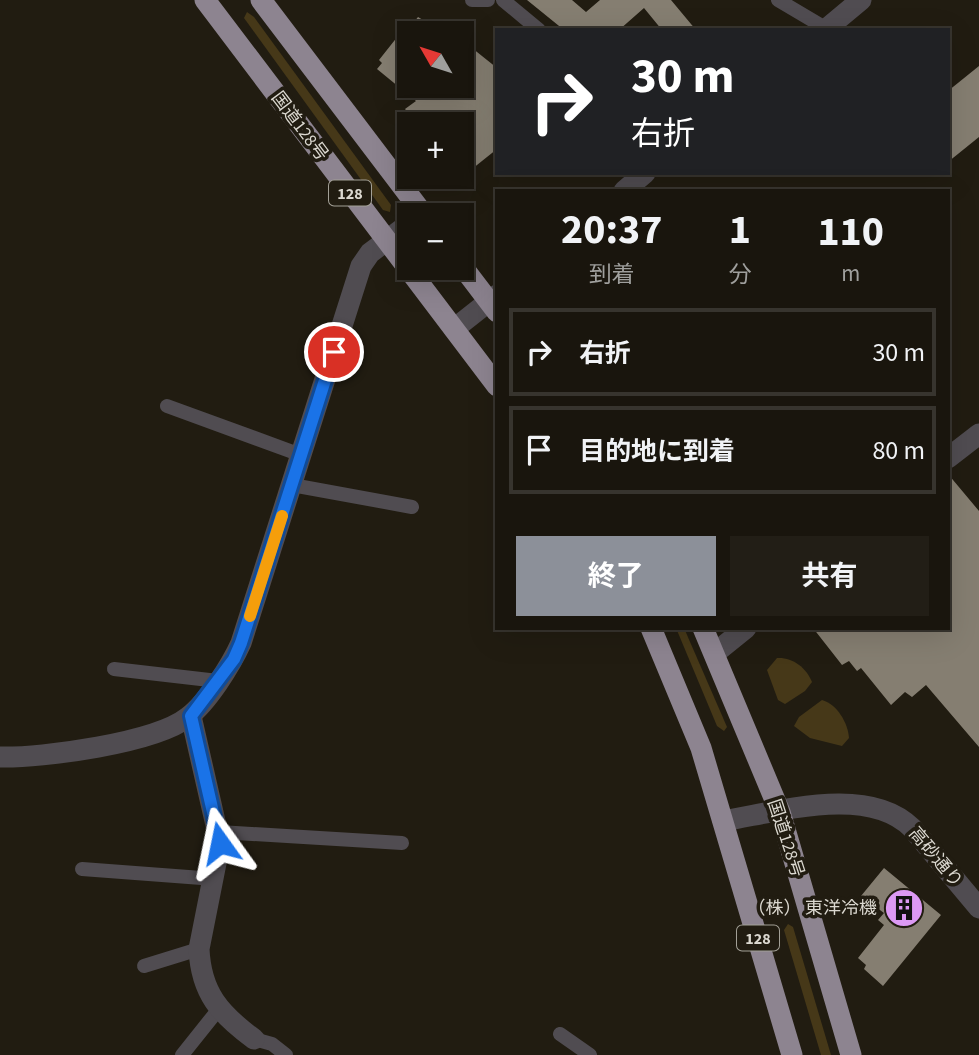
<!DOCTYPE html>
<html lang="ja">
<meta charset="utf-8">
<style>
body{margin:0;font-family:"Source Sans 3","Noto Sans JP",sans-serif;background:#221e16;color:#f1f3f6;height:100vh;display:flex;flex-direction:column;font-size:26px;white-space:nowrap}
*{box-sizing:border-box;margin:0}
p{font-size:23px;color:#9f9f9d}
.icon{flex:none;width:38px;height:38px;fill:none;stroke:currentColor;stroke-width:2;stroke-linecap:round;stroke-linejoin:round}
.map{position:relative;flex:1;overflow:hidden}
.side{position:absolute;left:495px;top:189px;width:455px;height:441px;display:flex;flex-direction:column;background:#19150d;border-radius:0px;box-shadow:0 7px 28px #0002,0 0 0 2px #37342e}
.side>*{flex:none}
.top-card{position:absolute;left:495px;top:28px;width:455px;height:147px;border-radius:0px;box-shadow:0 7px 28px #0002,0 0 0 2px #37342e;background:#202124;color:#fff;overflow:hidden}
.needle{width:46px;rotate:309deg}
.fabs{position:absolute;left:397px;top:21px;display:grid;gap:14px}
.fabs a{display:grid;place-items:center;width:77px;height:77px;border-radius:0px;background:#19150d;box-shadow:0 7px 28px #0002,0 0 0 2px #37342e;font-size:35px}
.pin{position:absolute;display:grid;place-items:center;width:60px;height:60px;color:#fff;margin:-30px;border:4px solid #fff;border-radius:50%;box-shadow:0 2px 7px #0007}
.me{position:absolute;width:77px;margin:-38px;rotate:348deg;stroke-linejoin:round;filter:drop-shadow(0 0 5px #0008)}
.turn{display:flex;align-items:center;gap:24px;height:147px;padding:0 21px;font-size:32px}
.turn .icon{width:91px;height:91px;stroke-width:2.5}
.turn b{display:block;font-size:49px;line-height:60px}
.eta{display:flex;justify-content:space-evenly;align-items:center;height:119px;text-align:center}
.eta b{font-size:42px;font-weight:700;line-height:49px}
.cta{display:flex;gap:14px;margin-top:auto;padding:14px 21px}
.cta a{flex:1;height:80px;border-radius:0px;background:#8c9099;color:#fff;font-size:28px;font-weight:700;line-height:80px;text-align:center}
.cta a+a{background:#221e16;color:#f1f3f6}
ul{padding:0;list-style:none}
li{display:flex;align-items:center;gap:21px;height:88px;margin:0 14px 10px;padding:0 7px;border:4px solid #37342e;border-radius:0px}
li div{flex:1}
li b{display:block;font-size:26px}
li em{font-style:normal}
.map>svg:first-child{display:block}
.green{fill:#463818}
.building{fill:#857e71}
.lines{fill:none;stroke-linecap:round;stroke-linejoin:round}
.service{stroke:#504c51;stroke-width:14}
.minor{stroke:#504c51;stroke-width:21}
.tertiary{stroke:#504c51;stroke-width:21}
.trunk{stroke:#8d8490;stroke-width:21}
.route-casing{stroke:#114b97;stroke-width:18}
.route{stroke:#1a73e8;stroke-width:12}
.slow{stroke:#f59e0b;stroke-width:12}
.labels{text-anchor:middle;stroke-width:7;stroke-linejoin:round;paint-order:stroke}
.shield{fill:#211c11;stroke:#a3a097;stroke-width:2}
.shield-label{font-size:16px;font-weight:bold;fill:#dbd8d0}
.street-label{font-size:18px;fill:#dbd8d0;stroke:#211c11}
.poi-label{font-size:18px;fill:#dbd8d0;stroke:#211c11;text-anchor:end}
</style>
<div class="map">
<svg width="979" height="1055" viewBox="0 0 979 1055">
<rect width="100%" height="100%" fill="#211c11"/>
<g class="green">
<polygon points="247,12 254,17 391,205 390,212 383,210 244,18"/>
<polygon points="676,628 684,628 727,727 724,731 717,726"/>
<path d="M 777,658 C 792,657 806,667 812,682 L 805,691 L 785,704 L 778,700 L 767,670 Z"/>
<path d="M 822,700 C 837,704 848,723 849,738 L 842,746 L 810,738 L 794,726 L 799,717 Z"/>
<polygon points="788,924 793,927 831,1055 821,1055 784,930"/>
</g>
<g class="building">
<polygon points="527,0 572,0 586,12 600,0 671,0 696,30 662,30 644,8 619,30 564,30"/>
<polygon points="418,17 433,26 438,20 454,33 410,33 410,86 462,86 462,40 497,68 497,149 462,177 462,124 417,124 405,109 416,101 377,69 382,63 379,60 398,36 403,36"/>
<polygon points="979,66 979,137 948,162 948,91"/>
<polygon points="948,474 979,511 979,747 926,685 912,697 905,692 891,705 861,668 857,671 849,661 842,665 813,628 948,628"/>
<polygon points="884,868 941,915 883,986 864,969 866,965 858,958 884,925 878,920 884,913 861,896"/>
</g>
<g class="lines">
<g class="service">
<polyline points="472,0 488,0"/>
<polyline points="503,0 539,30"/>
<polyline points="778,0 827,29"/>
<polyline points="167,406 301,455"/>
<polyline points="292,485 412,507"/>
<polyline points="114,669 218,681"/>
<polyline points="219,832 402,843"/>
<polyline points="82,869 215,879"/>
<polyline points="144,966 199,949"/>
<polyline points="560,1034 590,1055"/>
<polyline points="254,1039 272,1044 286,1055"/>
<polyline points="182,1055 218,1010"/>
</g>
<g class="minor">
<polyline points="948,458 979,434"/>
<polyline points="715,653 746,628"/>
<path d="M 191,716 L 220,843 L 199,949 C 201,993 220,1014 254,1039"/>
<path d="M 0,757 C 43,758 155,743 188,717 C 207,703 231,665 241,643 L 361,266 L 370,253 L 410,223"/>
</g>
<g class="tertiary">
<polyline points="825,30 861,0"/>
<polyline points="624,191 645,173"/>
<polyline points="454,329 497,295"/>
<path d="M 723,821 C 778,812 868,784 912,828 L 979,908"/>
</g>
<g class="trunk">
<polyline points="205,0 497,386"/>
<polyline points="261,0 424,215"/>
<polyline points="462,266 497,312"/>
<polyline points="651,628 701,748 792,1055"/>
<polyline points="703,628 780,812 851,1055"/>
</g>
</g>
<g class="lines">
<g class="route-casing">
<polyline id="route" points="220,843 191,716 234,659 241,643 334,352"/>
</g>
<use href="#route" class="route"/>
<polyline class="slow" points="250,616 282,516"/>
</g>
<defs>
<g id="building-disc" transform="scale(2.0125)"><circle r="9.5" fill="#dc99f4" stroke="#211c11"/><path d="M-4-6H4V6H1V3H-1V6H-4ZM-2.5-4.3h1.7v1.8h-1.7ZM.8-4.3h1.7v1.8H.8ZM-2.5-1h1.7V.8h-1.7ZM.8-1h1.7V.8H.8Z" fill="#111"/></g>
</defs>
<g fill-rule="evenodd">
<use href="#building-disc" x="904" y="908"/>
</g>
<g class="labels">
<g class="shield">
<rect x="329" y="180.5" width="42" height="25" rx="5"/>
<rect x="737" y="925.5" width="42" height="25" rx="5"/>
</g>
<g class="shield-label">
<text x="350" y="199">128</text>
<text x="758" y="944">128</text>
</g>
<g class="street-label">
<text transform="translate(300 126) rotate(53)" y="6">国道128号</text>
<text transform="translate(786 838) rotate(72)" y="6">国道128号</text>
<text transform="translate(936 857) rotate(50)" y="6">高砂通り</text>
</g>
<g class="poi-label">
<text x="877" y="914">（株） 東洋冷機</text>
</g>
</g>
</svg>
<div class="fabs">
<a><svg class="needle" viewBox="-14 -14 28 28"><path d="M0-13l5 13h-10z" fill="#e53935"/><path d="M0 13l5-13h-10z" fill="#9f9f9d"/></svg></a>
<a>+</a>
<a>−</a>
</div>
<div class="pin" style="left:334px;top:352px;background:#d93025"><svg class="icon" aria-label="arrive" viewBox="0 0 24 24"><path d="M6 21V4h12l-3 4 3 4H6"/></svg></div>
<svg class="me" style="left:220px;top:843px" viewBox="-20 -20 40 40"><path d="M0-17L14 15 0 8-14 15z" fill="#1a73e8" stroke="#fff" stroke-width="4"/></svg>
<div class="top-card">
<div class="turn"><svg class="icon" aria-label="right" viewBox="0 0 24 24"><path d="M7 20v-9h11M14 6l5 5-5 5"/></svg><div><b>30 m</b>右折</div></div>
</div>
<section class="side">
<div class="eta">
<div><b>20:37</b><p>到着</p></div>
<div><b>1</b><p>分</p></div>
<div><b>110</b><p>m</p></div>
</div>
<ul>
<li><svg class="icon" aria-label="right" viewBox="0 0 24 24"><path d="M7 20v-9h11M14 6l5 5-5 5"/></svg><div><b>右折</b></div><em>30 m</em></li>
<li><svg class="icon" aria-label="arrive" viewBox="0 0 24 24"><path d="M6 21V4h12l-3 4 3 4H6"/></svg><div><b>目的地に到着</b></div><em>80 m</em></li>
</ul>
<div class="cta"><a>終了</a><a>共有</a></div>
</section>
</div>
